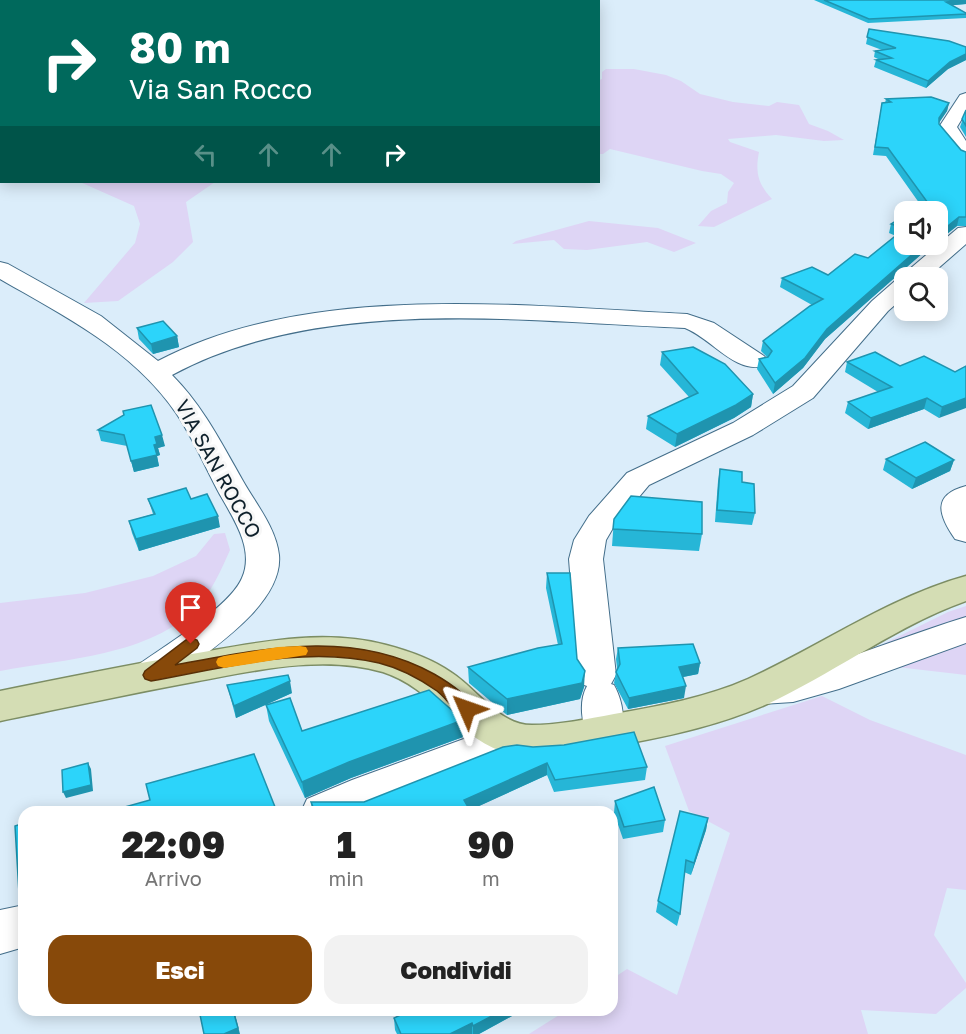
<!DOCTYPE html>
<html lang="it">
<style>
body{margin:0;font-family:"Golos Text",sans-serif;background:#f2f2f2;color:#222;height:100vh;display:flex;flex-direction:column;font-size:22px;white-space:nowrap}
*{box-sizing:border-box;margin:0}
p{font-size:20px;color:#767676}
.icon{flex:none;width:33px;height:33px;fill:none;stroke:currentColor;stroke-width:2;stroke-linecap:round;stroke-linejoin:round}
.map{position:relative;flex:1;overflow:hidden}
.details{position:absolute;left:18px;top:806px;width:600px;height:210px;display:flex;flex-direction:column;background:#fff;border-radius:18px;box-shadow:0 3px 15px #0003}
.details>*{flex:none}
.banner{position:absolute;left:0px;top:0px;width:600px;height:183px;box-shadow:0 3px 15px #0003;background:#00695c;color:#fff;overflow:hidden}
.controls{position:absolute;left:894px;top:201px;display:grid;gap:12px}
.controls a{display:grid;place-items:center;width:54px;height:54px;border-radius:12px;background:#fff;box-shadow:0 3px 15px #0003;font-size:30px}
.pin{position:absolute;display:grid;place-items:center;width:51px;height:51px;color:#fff;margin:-62px -26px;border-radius:50% 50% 50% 0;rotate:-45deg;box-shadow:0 0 6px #0007}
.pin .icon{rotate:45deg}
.me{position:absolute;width:66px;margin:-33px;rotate:313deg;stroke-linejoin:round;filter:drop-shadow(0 0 4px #0008)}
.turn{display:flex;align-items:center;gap:21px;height:126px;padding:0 30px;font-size:27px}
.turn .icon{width:78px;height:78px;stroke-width:2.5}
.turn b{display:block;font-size:42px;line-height:51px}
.lanes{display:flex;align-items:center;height:57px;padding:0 30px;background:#0003;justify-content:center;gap:30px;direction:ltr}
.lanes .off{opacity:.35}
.eta{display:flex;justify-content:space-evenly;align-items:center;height:102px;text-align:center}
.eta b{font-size:36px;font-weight:800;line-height:42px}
.primary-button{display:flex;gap:12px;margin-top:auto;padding:12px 30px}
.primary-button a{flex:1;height:69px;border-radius:18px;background:#87490a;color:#fff;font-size:24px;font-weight:800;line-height:69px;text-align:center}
.primary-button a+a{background:#f2f2f2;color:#222}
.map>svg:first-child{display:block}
.green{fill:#ded5f5}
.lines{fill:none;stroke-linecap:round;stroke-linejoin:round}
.minor-casing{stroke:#436e8a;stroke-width:2}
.major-casing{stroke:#7c8d64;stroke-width:3}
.minor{fill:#fff;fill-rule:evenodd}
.major{fill:#d4ddb4;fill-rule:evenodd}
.wall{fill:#26b6d7}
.shaded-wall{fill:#1f94af}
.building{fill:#2cd4fa;stroke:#1f94af;stroke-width:1.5}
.route{fill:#87490a;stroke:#582f06;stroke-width:1.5}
.slow{fill:#f59e0b}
.labels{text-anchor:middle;stroke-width:6;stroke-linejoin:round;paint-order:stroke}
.street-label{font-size:20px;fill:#0e202b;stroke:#f7f7f7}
</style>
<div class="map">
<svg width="966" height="1034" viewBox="0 0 966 1034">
<rect width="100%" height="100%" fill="#dbedfa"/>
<g class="green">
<path d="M 606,69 L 634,69 L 666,75 L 681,81 L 700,94 L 733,102 L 769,106 L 777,102 L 799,105 L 809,124 L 828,131 L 844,140 L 824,141 L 776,135 L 728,139 L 730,142 L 759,152 C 755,172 758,184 772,199 L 714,227 L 698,226 L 711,211 L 727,203 L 728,192 L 734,183 L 721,174 L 702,171 L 610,149 L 603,154 L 599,154 L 599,80 L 602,79 L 602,72 Z"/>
<polygon points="80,182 215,182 186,202 193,242 173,262 118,301 84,303 135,243 140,224 134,206"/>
<polygon points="589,221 658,228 696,243 674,252 647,242 587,250 564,249 554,240 512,244 516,241"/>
<path d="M 225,533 L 230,550 C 222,568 212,591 198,606 C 151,656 64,659 0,671 L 0,603 L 85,593 L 153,576 L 196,556 L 214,534 Z"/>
<polygon points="966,606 966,623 861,655 948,612"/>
<polygon points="966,643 966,675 897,667"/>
<polygon points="822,696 870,720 966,755 966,890 947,888 934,935 966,983 966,988 936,1014 861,1010 868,1034 529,1034 567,1010 612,1010 612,979 627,969 677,995 730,833 689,811 665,746"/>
</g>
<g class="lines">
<g class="minor-casing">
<g id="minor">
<polygon points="966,93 966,112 957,127 966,141 966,159 960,157 939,131 939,127 960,95"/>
<path d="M 966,227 L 966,244 L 927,278 L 904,278 L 904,297 L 888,311 L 813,398 L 753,435 L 649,485 L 613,528 L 606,540 L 603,559 L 616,675 L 611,684 L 614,685 C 623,701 627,725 618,742 L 604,746 L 590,742 C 582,726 578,702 587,686 L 584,685 L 578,675 L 569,559 L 574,540 L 589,516 L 627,473 L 733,423 L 793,386 L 872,301 L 896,280 L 902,279 L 905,273 L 958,228 Z"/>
<path d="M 0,262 L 8,264 L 101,316 L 158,361 C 310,281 521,306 687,314 L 714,323 L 764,356 L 768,361 L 764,366 C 735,374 711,338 685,328 C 523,321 319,295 172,375 C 203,406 222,444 243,481 C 256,504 276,528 279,555 C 284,607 199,657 164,685 L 151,689 L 138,685 L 132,675 L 138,665 C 164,646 230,607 242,578 C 255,549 233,518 219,493 C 205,467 193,438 176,413 C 133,350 64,316 0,279 Z"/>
<path d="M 966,486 L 966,542 L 955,539 C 939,516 931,495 966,486 Z"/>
<path d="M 966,617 L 966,643 L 839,689 L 793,702 L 762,704 L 749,700 L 743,690 L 749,680 C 772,673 797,674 821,666 C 870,651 917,632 966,617 Z"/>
<polygon points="510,722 524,727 530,738 524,749 365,812 301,812 307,799 352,780"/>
<polygon points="24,905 24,947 0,954 0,910"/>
</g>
</g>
<g class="major-casing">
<path id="major" d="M 966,576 L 966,601 C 899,625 841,668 778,699 C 727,724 670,736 614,746 C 587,751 560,757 532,757 C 468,757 440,690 383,672 C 322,654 253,671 193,682 C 128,694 64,708 0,721 L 0,691 C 64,678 128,665 192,654 C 255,643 322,628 386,645 C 409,651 432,659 452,673 C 478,690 499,725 532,725 C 559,725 587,719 614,714 C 659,706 705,698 748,679 C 821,646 887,598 966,576 Z"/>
</g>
<use href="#minor" class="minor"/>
<use href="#major" class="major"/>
</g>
<g class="wall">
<polygon points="814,0 966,0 966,4 952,5 966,13 966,18 868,23"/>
<polygon points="869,29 966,47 966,60 948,69 926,88 874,67 876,60 880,60 874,57 875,51 882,50 866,44"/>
<polygon points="886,99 949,103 947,111 939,122 939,124 961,150 966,152 966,226 957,226 938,241 938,212 922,207 886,156 873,155 882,103 885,103"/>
<polygon points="966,110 966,137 960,127"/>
<polygon points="904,216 904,244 933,244 825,339 803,368 773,394 757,369 759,359 767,357 761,351 763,341 812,305 780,287 782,278 828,275 868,258 896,236 889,233 891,224"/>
<polygon points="137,328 177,336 179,347 153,354 139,339"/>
<polygon points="662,352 753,394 751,407 734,418 675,447 646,429 648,416 689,397 660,365"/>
<polygon points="847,362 900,366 955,372 939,418 924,409 868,429 845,413 848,402 878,392 845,372"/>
<polygon points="124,415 165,446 158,448 160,455 157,456 159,466 134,472 127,446 101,441 98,430"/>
<polygon points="886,459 954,460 950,471 912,489 883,470"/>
<polygon points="720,469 742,482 755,513 752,525 715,522 718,481"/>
<polygon points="148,499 191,499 220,527 139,551 132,533 129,521 153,514"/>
<polygon points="614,519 702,534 699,551 612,546"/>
<polygon points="547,573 577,659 584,687 580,699 507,715 469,683 468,667 558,645 546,588"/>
<polygon points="618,648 700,663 698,674 683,677 684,698 628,709 614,683 616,672 617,668 616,659"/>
<polygon points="227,685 292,693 236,718"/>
<polygon points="266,705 302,731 463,720 463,737 351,778 305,798 269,721"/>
<polygon points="533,747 647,767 645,780 554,792 547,775 470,810 471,812 312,812 311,802 364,802"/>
<polygon points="615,801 665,820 663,832 623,839 614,813"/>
<polygon points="708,818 706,830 691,875 684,872 680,914 677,926 656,912 658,901"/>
<polygon points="411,1010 523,1010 479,1034 397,1034 395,1030 394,1018"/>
</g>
<g class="shaded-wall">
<polygon points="966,0 966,4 945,6 946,2"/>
<polygon points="966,54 966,60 948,69 926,88 928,81 950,62"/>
<polygon points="949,103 947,111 937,126 939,118"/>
<polygon points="959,217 957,226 938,241 938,234"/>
<polygon points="924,244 933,244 825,339 803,368 773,394 775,383 827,329"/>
<polygon points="177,336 179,347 153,354 151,344"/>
<polygon points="753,394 751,407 734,418 675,447 677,434"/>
<polygon points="927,398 924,409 868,429 871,418"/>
<polygon points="966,398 966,408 939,418 942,407"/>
<polygon points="162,435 165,446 158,448 160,455 157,456 159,466 134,472 131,461 154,445 155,437"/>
<polygon points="954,460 950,471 912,489 916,478"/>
<polygon points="218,516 220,527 139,551 136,539"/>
<polygon points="700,663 698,674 678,678 679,667"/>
<polygon points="585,671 584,687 580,699 507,715 507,699"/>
<polygon points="290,681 292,693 236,718 234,706"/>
<polygon points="686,686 684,698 628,709 629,698"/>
<polygon points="463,720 463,737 351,778 305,798 302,782 349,762"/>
<polygon points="88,763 91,769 93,791 66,798 63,792"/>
<polygon points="547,763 547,775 466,812 464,800"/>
<polygon points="708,818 706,830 691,875 694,863"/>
<polygon points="24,892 24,902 19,893"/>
<polygon points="24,984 24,995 19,986"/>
<polygon points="233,1010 234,1010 240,1034 224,1034"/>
<polygon points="503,1010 523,1010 479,1034 473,1034 473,1026"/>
<polygon points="472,1023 472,1034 450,1034"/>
</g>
<g class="building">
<polygon points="824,0 964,0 946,2 966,13 966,14 869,19"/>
<polygon points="869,29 949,41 966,47 966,54 950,62 928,81 876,60 892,58 875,51 896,48 867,37"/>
<polygon points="931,97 949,103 939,118 939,124 961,150 966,152 966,217 959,217 938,234 938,212 913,212 928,203 888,148 875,147 882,103 891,102 886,99"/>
<polygon points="966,110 966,126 962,119"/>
<polygon points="904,216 904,228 891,224"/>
<polygon points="904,229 904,244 924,244 827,329 805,358 775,383 759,359 768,357 772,351 763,341 810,306 823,299 782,278 812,267 828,275 855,254 868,258"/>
<polygon points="163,321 177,336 151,344 137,328"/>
<polygon points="693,347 725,364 753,394 736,405 677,434 648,416 698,393 662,352"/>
<polygon points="875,352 900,366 924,356 955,372 966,366 966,398 942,407 927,398 871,418 848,402 892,387 847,362"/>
<polygon points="151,405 162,435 155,437 157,444 154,445 157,455 131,461 124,435 98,430 124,415 123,411"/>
<polygon points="925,442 954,460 916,478 886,459"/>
<polygon points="720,469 742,472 742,482 754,484 755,513 717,510"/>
<polygon points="186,488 191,499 207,494 218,516 136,539 129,521 155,514 148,499"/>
<polygon points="631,496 702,502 702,534 613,529 614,519"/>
<polygon points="547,573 570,573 577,659 585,671 582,683 507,699 468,667 538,648 562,644"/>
<polygon points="693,644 700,663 679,667 686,686 629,698 616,672 620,664 618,648"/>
<polygon points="288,675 290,681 234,706 227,685"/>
<polygon points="429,690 463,720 349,762 302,782 266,705 290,698 302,731"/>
<polygon points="634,732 647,767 555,780 547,763 464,800 471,812 315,812 311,802 364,802 503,747 517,745 533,747 564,745"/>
<polygon points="254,754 277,812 107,812 150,800 146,784"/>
<polygon points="88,763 91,785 63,792 62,770"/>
<polygon points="654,787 665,820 624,827 615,801"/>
<polygon points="680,811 708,818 694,863 686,860 680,914 658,901"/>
<polygon points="24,823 24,892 19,893 15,826"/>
<polygon points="24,941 24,984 19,986"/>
<polygon points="199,1010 233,1010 238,1028 224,1034 204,1034"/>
<polygon points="411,1010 503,1010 473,1026 472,1023 450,1034 401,1034 394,1018"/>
</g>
<path class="route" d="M 191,638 L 197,640 L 199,644 L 197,648 L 175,665 C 263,649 351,628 434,674 C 448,682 467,694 475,709 L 473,714 C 468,715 465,716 460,713 C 451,707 445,697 437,691 C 420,679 399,668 379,663 C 304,645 224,668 151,681 L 145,679 L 143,675 L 145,671 L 186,640 Z"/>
<polygon class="slow" points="300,646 306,647 308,651 306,655 224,668 218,666 216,662 218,658 224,656 278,647"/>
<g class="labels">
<g class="street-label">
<text transform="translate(218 469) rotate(61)" y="7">VIA SAN ROCCO</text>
</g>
</g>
</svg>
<div class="controls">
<a><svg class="icon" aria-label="sound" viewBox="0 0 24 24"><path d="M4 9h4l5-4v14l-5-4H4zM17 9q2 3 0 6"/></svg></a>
<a><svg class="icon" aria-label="search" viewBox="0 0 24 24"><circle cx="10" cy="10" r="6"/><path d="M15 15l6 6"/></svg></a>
</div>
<div class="pin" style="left:191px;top:644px;background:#d93025"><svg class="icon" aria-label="arrive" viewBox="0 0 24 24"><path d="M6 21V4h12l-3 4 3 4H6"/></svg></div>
<svg class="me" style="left:467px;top:709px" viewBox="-20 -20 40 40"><path d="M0-17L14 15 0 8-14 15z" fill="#87490a" stroke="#fff" stroke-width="4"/></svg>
<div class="banner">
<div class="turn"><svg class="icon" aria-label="right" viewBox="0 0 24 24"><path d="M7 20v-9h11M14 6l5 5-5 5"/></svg><div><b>80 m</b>Via San Rocco</div></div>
<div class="lanes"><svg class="icon off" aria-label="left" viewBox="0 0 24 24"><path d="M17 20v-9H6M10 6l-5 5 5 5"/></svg><svg class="icon off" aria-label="ahead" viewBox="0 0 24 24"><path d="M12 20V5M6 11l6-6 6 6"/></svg><svg class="icon off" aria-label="ahead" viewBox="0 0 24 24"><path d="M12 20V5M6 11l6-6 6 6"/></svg><svg class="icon" aria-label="right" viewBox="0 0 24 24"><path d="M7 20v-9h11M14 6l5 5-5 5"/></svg></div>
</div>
<section class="details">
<div class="eta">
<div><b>22:09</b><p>Arrivo</p></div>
<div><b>1</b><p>min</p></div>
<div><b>90</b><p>m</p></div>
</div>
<div class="primary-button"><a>Esci</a><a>Condividi</a></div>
</section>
</div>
